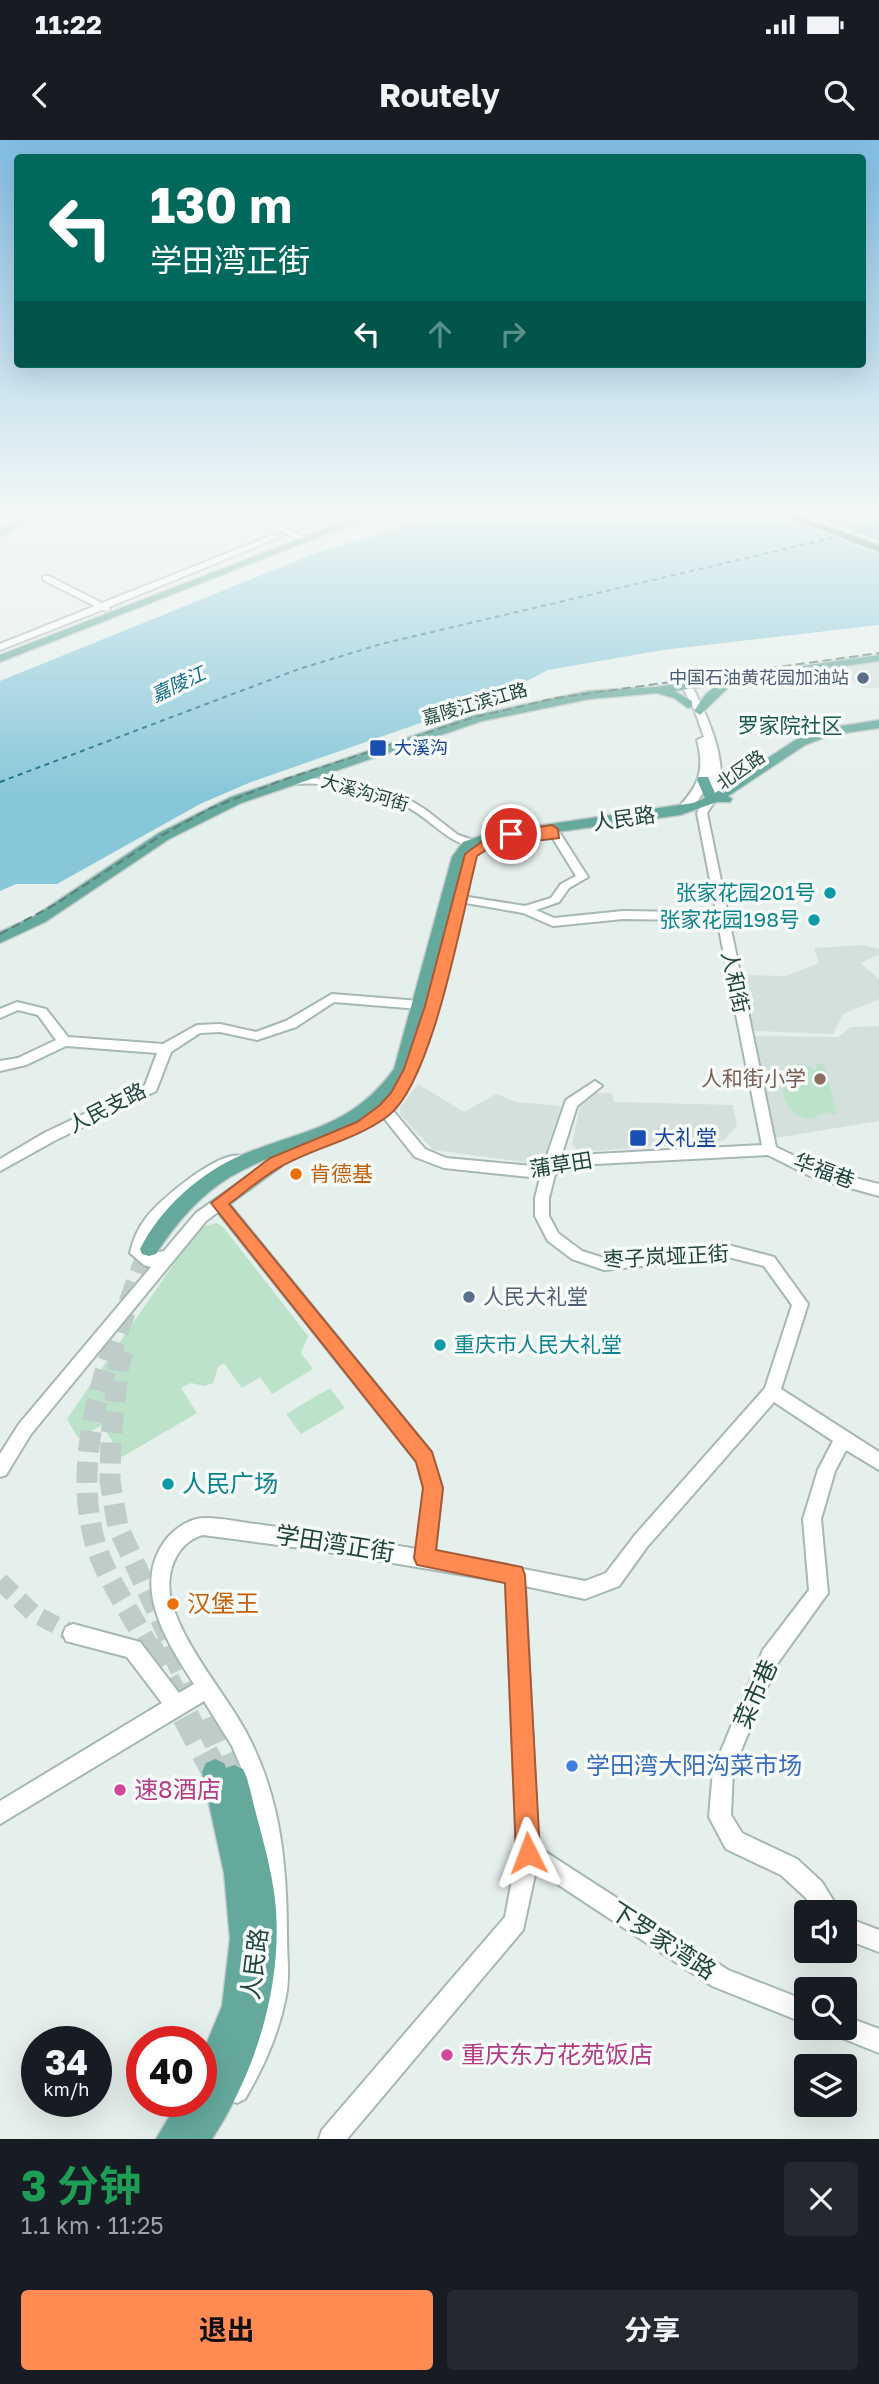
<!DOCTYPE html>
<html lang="zh">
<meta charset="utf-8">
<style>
body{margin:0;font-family:"Golos Text","Noto Sans SC",sans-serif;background:#242831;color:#f1f3f6;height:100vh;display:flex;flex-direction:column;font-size:26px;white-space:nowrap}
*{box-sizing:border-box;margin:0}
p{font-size:23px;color:#9ea1a6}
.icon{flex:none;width:38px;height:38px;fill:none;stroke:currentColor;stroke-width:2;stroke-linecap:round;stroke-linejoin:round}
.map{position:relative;height:1999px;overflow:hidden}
.panel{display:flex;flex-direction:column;background:#171b24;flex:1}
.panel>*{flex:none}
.hud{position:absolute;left:14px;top:14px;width:852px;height:214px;border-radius:7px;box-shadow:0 7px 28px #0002;background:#00695c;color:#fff;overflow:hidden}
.tools{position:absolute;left:794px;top:1760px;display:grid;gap:14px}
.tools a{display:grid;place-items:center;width:63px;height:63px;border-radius:7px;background:#171b24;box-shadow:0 7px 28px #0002;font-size:35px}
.speed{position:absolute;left:21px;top:1886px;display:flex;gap:14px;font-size:35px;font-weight:700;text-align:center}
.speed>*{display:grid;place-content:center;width:91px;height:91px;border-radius:50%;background:#171b24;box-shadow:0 7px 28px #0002;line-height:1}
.speed small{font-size:18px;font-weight:400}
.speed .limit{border:10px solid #d22;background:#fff;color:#111}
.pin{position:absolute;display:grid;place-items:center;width:60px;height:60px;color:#fff;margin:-30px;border:4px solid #fff;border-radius:50%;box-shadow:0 2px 7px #0007}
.me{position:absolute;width:77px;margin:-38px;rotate:357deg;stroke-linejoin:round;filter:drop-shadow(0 0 5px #0008)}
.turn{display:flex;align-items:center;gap:24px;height:147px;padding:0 21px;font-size:32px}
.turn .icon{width:91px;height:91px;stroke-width:2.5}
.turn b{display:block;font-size:49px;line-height:60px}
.lanes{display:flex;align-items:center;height:66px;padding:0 21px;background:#0003;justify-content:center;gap:35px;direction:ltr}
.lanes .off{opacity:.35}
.round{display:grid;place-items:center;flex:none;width:74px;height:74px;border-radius:7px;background:#242831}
.overview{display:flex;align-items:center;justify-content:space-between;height:119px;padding:0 21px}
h1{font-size:42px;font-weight:700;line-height:52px;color:#1e9e55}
.primary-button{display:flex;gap:14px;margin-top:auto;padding:14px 21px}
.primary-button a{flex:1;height:80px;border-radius:7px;background:#ff8b53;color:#111;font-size:28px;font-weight:700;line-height:80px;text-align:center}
.primary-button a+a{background:#242831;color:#f1f3f6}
.status{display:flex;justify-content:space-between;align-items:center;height:49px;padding:0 35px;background:#171b24;direction:ltr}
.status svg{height:19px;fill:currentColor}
header{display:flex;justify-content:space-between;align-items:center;height:91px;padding:0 21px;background:#171b24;font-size:32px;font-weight:700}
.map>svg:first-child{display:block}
.built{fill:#d3e0db}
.green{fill:#bce2c9}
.water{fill:#88c7d9}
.pier{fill:#e5efec}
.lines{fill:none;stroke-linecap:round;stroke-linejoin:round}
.ferry{stroke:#146b87;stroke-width:2;stroke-dasharray:5 4.5;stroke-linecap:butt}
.minor-tunnel{stroke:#becdc9;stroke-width:18;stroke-dasharray:18 9;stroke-linecap:butt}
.major-tunnel-far2{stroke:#becdc9;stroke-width:17;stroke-dasharray:17 9;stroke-linecap:butt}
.major-tunnel-far1{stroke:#becdc9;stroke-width:21;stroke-dasharray:21 10;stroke-linecap:butt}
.major-tunnel{stroke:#becdc9;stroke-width:27;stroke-dasharray:27 14;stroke-linecap:butt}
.minor-casing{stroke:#a6b8b4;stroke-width:4}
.major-casing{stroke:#c1cbc9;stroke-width:3}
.highway-casing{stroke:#c1cbc9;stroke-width:4}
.minor{fill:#fff;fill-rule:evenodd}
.major{fill:#65a99d;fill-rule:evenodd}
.highway{fill:#2a746a;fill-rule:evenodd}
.rail{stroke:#5c7f78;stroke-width:2;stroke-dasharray:9 4.5;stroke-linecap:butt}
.route{fill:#ff8b53;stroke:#a65a36;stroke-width:2}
.service-dot{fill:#5c6f8a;stroke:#f6fbf9;stroke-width:2.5}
.transit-dot{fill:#1a4fb4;stroke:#f6fbf9;stroke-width:2.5}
.culture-dot{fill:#0f9aa8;stroke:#f6fbf9;stroke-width:2.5}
.education-dot{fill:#8d6e63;stroke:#f6fbf9;stroke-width:2.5}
.food-dot{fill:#e8710a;stroke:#f6fbf9;stroke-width:2.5}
.shop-dot{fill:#3f7fe0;stroke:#f6fbf9;stroke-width:2.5}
.hotel-dot{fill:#d1479c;stroke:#f6fbf9;stroke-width:2.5}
.labels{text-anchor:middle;stroke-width:7;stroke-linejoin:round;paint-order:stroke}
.far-service-label{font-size:18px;fill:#4e5e75;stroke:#f6fbf9;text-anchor:end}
.far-street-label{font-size:18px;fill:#21443d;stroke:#f6fbf9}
.far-transit-label{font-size:18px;fill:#164399;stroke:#f6fbf9;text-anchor:start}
.far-water-label{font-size:19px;font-style:italic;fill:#146b87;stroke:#f6fbf9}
.far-quarter-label{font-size:21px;fill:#1b594e;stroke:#f6fbf9}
.street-label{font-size:21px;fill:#21443d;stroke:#f6fbf9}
.culture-label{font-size:21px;fill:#0d838f;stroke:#f6fbf9;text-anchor:end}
.education-label{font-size:21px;fill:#785e54;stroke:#f6fbf9;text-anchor:end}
.transit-label{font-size:21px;fill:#164399;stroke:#f6fbf9;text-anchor:start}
.food-label{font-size:21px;fill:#c56008;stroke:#f6fbf9;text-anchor:start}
.service-label{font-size:21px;fill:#4e5e75;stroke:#f6fbf9;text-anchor:start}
.near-culture-label{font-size:24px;fill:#0d838f;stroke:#f6fbf9;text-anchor:start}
.near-street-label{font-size:24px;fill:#21443d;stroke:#f6fbf9}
.near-food-label{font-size:24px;fill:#c56008;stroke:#f6fbf9;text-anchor:start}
.near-shop-label{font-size:24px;fill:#366cbe;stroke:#f6fbf9;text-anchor:start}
.near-hotel-label{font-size:24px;fill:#b23c85;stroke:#f6fbf9;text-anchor:start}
</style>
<div class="status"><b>11:22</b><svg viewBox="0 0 49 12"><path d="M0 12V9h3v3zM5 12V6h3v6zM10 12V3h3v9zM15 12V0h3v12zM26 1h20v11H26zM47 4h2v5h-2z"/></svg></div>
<header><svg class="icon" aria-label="back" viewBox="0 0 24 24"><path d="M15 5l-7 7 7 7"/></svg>Routely<svg class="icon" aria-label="search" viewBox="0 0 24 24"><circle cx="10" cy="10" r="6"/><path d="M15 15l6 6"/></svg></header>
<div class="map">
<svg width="879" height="1999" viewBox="0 0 879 1999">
<rect width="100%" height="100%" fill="#e5efec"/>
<g class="built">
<polygon points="879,521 879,548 863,548 833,528"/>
<polygon points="862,805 879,809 879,815 860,823 879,839 879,859 843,874 833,894 752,891 741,835 786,836 819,823 814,808"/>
<polygon points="879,886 879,981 775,998 752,896 839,897 850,887"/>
<polygon points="418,944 464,972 496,954 516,962 561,966 543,1019 532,1023 433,1010 400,974 400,968"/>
<polygon points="592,953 612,953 614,962 733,965 737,986 723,1001 580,1012 572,1005 581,961"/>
</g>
<g class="green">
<path d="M 790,924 L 803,924 L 816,929 L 816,924 L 824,924 L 837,975 L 826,972 L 811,979 C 784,976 784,955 779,933 Z"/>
<polygon points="217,1083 224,1088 308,1196 301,1213 313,1229 272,1254 260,1237 242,1248 224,1223 218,1227 213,1243 205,1246 191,1243 181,1248 197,1273 122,1317 102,1285 78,1298 67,1279 193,1096 205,1086"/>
<polygon points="330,1248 345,1268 301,1294 286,1274"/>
</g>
<polygon class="water" points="442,374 879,374 879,485 663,510 548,530 498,556 251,642 200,664 57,744 16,744 0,751 0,541 311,415"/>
<polygon class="pier" points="772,374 806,374 879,401 879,414"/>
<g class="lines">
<g class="ferry">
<polyline points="849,394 879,388"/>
<polyline points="0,642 299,529 381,504 840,396"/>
</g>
<polyline class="minor-tunnel" points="0,1441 33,1473 73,1494"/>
<polyline class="major-tunnel-far2" points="147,1116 149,1109"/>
<g class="major-tunnel-far1">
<path d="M 147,1114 C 114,1204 67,1308 96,1406 C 105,1435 133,1477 148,1506"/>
<polyline points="124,1211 119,1223 111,1297 110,1341 118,1387 173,1506"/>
</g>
<g class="major-tunnel">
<polyline points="147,1504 215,1632"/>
<polyline points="172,1504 234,1638"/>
</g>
<g class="minor-casing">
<g id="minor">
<polygon points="10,374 20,374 16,376"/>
<polygon points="240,374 250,374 310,399 303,401"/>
<polygon points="273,395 280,397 109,467 110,471 102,470 0,510 0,504 95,466 43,440 43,436 49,436 102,463"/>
<path d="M 683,535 L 688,538 C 704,570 729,617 718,653 C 716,660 711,667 707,673 L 776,1007 L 823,1030 L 879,1044 L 879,1056 L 814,1038 L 768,1015 L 595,1024 L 555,1034 L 549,1058 L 549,1076 L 558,1093 L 582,1111 L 604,1118 L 728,1105 L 774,1117 L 808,1164 L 781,1249 L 879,1312 L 879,1330 L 846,1310 L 835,1331 L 821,1379 L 828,1453 L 777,1524 L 733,1630 L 731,1675 L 742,1693 L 797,1719 L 822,1742 L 841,1773 L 817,1773 L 806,1758 L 781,1735 L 726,1709 L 709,1677 L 713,1630 L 763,1510 L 809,1450 L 803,1379 L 818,1330 L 833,1301 L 774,1262 L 647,1407 L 619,1446 L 585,1459 L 525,1446 L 538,1707 L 728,1830 L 807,1861 L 807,1884 L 712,1846 L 536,1730 L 523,1790 L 347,1999 L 319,1999 L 322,1990 L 505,1777 L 517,1713 L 506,1442 L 316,1410 L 203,1395 C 174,1403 164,1437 172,1464 C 187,1511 223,1550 246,1592 C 281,1657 287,1726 287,1798 C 287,1817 290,1837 286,1856 C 279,1893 264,1927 245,1959 L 237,1963 L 229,1959 L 225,1951 L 249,1903 L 264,1852 L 263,1725 L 256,1674 L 250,1648 L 232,1606 L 204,1561 L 0,1684 L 0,1661 L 162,1563 L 127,1517 L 66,1501 L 63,1494 L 66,1487 L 73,1484 L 140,1502 L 179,1553 L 194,1544 C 167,1502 129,1444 168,1397 C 177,1387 191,1378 205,1378 C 224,1378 244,1383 263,1385 C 315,1392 366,1401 417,1409 L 424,1348 L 417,1322 L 218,1072 L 206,1081 L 31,1294 L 6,1335 L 0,1337 L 0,1314 L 19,1284 L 151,1127 L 144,1125 L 130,1113 C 133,1100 138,1088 146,1078 C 159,1060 219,1010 241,1016 L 243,1020 L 241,1024 C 203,1040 156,1067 146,1111 L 151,1114 L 164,1111 L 196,1073 L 276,1017 L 281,1018 L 283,1022 L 281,1026 L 229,1064 L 431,1312 L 442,1348 L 435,1412 L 585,1441 L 606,1433 L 635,1395 L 765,1248 L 792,1165 L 764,1126 L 728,1117 L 604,1130 L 572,1119 L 548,1101 L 535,1076 L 535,1058 L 540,1038 L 444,1028 L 415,1017 L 372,963 L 374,960 L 384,960 L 425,1009 L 446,1018 L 543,1027 L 566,960 L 595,941 L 602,946 L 577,966 L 559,1023 L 595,1014 L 762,1005 L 719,789 L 686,780 L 623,779 L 553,786 L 523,773 L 449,760 L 443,757 L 449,754 L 525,766 L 551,758 L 561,744 L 576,736 L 547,689 L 552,686 L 556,687 L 588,737 L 569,748 L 559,762 L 536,770 L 554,778 L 623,771 L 686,772 L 718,781 L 697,673 L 708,653 L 709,637 C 704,653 696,668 680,674 L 675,671 C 697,648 706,633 697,600 L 704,597 L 695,571 L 678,538 Z"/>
<path d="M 304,637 L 355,644 L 408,659 L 426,670 L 458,695 L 488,705 L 483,708 C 450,707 436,683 409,668 C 379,651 326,641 293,644 L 288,641 L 293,638 Z"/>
<polygon points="332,854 432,862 438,866 432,870 334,862 296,887 257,900 220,892 200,893 171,912 156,951 54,1001 0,1031 0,1019 44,993 145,945 157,913 66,906 26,925 0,931 0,921 18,918 56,900 38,875 18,870 0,878 0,869 17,862 46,869 68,897 163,904 197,885 220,884 256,892 286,881"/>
<polygon points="845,1777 879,1790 879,1812 845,1799"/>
<polygon points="845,1876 879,1889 879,1913 837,1896 833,1888 845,1888"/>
</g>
</g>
<g class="major-casing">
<g id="major">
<polygon points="29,374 40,374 0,397 0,390"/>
<polygon points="364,374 377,374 0,522 0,515"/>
<polygon points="879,515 879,521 734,542 700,575 694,571 705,555 717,545 674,551 692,561 692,567 688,568 674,558 657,553 589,559 482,581 241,663 169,699 45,782 0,803 0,792 35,776 159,693 231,657 475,575 589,551 656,547"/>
<path d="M 879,580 L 879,588 L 831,595 L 805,605 L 728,656 L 732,659 L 730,662 L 717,662 L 680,675 L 492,701 L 473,708 L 466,717 L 410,930 C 364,1006 297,997 230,1037 C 199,1056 175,1084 156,1114 L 149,1116 L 142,1114 L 140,1109 C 161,1067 201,1032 244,1014 C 306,989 352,987 394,929 L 452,717 L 463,702 L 489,693 L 693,663 L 705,658 L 697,640 L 698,637 L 708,637 L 715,653 L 797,599 L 829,588 Z"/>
<path d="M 215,1619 L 224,1623 L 226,1628 L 234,1625 L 243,1629 L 247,1638 C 256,1678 270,1718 275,1759 C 284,1841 257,1930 212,1999 L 156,1999 L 178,1962 L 201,1962 L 201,1917 L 222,1866 L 230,1799 L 224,1733 L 202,1632 L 206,1623 Z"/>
</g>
</g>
<g class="highway-casing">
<polygon id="highway" points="778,374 792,374 879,405 879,412"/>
</g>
<use href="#minor" class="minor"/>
<use href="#major" class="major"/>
<use href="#highway" class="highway"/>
<polyline class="rail" points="0,794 54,765 159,697 209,669 280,641 472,578 556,558 879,513"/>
</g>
<linearGradient id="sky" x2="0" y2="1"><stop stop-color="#81bce2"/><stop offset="0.57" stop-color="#f3f8f6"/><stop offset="1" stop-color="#f3f8f6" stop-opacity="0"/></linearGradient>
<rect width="879" height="654" fill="url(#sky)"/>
<path class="route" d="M 552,685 L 558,689 L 559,698 L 492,706 L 477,716 C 462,774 433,942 388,976 C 356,1000 316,1007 282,1026 C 263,1036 246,1052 229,1064 L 432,1312 L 443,1348 L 436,1410 L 522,1427 L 525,1435 L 540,1713 L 537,1722 L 528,1726 L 519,1722 L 516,1713 L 505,1443 L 417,1425 L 414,1418 L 423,1348 L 416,1322 L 211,1063 L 270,1018 L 357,982 L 379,966 L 391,953 L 404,929 L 425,866 L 465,714 L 484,700 L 507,697 L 507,692 Z"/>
<g class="service-dot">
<circle cx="863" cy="538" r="7"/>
<circle cx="469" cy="1157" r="7"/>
</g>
<g class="transit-dot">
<rect x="369" y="599" width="18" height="18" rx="3.5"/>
<rect x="629" y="989" width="18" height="18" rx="3.5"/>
</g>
<g class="culture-dot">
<circle cx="830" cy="753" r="7"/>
<circle cx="814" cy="780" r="7"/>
<circle cx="440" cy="1205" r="7"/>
<circle cx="168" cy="1344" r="7"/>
</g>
<circle class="education-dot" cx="820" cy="939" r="7"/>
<g class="food-dot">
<circle cx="296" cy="1034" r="7"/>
<circle cx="173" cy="1464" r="7"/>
</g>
<circle class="shop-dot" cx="572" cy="1626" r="7"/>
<g class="hotel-dot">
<circle cx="120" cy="1650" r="7"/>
<circle cx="447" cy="1915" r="7"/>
</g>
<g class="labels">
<g class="far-service-label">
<text x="849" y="544">中国石油黄花园加油站</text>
</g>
<g class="far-street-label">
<text transform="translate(475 564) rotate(-16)" y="6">嘉陵江滨江路</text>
<text transform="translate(741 630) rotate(-35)" y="6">北区路</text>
<text transform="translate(365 653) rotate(16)" y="6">大溪沟河街</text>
</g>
<g class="far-transit-label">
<text x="394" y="614">大溪沟</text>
</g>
<g class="far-water-label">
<text transform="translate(178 544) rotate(-25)" y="7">嘉陵江</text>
</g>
<g class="far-quarter-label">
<text x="790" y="593">罗家院社区</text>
</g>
<g class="street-label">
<text transform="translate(624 679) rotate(-8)" y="7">人民路</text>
<text transform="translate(735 842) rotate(78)" y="7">人和街</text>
<text transform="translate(107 968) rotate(-27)" y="7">人民支路</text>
<text transform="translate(561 1025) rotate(-9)" y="7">蒲草田</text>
<text transform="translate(824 1031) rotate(20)" y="7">华福巷</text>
<text transform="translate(666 1117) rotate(-3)" y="7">枣子岚垭正街</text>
</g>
<g class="culture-label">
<text x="816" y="760">张家花园201号</text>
<text x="800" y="787">张家花园198号</text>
<text x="454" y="1212" text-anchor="start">重庆市人民大礼堂</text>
</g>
<g class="education-label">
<text x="806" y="946">人和街小学</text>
</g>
<g class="transit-label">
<text x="654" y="1005">大礼堂</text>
</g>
<g class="food-label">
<text x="310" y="1041">肯德基</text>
</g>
<g class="service-label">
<text x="483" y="1164">人民大礼堂</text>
</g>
<g class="near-culture-label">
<text x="182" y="1352">人民广场</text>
</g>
<g class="near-street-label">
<text transform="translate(335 1404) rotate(9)" y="8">学田湾正街</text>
<text transform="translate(756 1554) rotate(-66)" y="8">菜市巷</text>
<text transform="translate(663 1801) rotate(33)" y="8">下罗家湾路</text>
<text transform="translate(255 1824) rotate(-83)" y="8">人民路</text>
</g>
<g class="near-food-label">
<text x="187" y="1472">汉堡王</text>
</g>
<g class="near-shop-label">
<text x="586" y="1634">学田湾大阳沟菜市场</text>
</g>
<g class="near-hotel-label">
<text x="134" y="1658">速8酒店</text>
<text x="461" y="1923">重庆东方花苑饭店</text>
</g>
</g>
</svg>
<div class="tools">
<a><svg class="icon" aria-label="sound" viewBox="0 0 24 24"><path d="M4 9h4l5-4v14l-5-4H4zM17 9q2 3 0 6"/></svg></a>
<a><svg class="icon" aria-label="search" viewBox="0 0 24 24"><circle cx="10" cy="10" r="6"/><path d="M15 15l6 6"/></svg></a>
<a><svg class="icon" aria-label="layers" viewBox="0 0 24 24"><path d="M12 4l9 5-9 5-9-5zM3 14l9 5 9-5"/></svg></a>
</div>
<div class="speed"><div>34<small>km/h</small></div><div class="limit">40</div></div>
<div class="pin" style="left:511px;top:694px;background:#d93025"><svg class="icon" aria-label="arrive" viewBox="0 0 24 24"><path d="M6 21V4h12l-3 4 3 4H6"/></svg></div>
<svg class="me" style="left:528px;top:1713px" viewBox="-20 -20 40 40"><path d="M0-17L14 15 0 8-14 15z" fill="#ff8b53" stroke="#fff" stroke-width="4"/></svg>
<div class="hud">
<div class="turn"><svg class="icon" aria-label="left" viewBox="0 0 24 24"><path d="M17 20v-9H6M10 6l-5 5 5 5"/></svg><div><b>130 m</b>学田湾正街</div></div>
<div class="lanes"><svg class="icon" aria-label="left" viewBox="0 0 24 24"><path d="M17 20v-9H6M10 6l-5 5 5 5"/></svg><svg class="icon off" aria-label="ahead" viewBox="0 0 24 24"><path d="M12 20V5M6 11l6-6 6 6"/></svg><svg class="icon off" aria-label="right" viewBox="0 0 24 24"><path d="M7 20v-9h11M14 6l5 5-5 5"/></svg></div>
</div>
</div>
<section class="panel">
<div class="overview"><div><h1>3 分钟</h1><p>1.1 km · 11:25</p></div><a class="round"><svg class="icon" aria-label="close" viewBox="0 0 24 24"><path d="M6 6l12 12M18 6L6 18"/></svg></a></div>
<div class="primary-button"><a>退出</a><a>分享</a></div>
</section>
